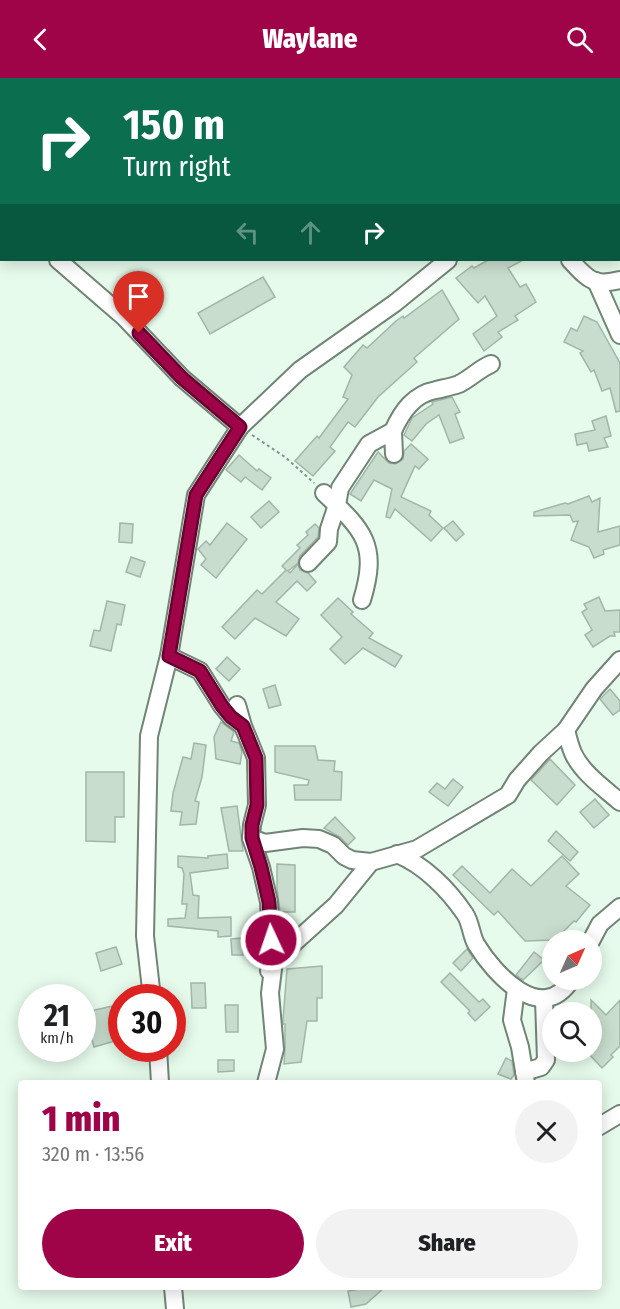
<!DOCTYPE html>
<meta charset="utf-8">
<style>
body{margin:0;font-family:"Fira Sans Condensed",sans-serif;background:#f2f2f2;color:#202124;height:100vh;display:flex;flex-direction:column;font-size:22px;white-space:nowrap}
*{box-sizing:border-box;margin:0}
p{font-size:20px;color:#757577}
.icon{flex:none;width:33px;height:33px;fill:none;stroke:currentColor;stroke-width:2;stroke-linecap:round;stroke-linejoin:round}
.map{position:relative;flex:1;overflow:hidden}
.details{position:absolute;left:18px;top:1002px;width:584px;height:210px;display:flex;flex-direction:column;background:#fff;border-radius:6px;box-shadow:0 3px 15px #0003}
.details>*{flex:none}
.banner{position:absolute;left:0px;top:0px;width:621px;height:183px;box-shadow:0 3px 15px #0003;background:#0b6e4f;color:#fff;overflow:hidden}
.needle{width:39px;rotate:45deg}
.controls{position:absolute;left:542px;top:852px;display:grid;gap:12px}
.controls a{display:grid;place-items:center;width:60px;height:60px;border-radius:50%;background:#fff;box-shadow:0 3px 15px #0003;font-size:30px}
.speed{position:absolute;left:18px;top:906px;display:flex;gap:12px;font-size:30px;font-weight:700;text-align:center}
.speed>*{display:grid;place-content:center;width:78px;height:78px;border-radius:50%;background:#fff;box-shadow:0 3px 15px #0003;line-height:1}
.speed small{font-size:15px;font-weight:400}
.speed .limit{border:9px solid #d22;background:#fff;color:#111}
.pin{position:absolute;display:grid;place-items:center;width:51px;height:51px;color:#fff;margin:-62px -26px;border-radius:50% 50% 50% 0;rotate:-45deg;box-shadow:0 0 6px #0007}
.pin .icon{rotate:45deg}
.me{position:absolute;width:66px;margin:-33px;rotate:357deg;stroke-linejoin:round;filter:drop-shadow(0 0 4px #0008)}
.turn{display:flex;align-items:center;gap:21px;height:126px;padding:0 24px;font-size:27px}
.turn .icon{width:78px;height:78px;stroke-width:2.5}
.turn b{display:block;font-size:42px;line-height:51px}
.lanes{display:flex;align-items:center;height:57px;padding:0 24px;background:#0003;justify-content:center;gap:30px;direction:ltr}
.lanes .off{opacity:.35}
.round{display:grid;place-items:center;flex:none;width:63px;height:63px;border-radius:32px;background:#f2f2f2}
.head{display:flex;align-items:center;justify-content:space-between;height:102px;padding:0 24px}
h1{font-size:36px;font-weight:800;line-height:45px;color:#9f0449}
.cta{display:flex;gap:12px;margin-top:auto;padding:12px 24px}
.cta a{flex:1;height:69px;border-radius:36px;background:#9f0449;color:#fff;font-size:24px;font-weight:800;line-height:69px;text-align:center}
.cta a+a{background:#f2f2f2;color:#202124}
header{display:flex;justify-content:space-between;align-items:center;height:78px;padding:0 24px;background:#9f0449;color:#fff;font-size:27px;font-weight:800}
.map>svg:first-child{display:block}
.building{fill:#c8ddce;stroke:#a2b6a8;stroke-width:1.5}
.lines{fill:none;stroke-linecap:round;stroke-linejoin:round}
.street-casing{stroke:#718476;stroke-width:20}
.path{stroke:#859389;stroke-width:2;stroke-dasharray:3 3;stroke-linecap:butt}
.street{stroke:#fff;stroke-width:16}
.route-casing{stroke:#67032f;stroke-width:15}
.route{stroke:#9f0449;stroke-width:10}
</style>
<header><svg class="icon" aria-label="back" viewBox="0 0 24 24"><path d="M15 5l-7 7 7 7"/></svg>Waylane<svg class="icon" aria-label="search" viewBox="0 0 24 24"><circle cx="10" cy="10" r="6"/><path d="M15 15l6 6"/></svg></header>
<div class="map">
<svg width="620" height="1231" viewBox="0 0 620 1231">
<rect width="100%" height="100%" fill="#e6fbec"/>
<g class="building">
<polygon points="488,182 523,182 508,190 520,209 526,206 536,224 515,238 518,242 498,254 502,259 484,273 473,256 497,238 485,218 478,225 456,200 472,188 474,190"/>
<polygon points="263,199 275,219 210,256 198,235"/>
<polygon points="442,212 459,241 414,280 417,284 378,319 355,349 348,344 330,369 335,373 313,398 295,383 317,358 319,360 348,321 343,319 352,297 344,289 363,267 367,270 396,243 403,238 404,240"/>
<polygon points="584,238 597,244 620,285 620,333 616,334 610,310 602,313 594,292 591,294 580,275 583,273 564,264 571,250 577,253"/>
<polygon points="452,319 460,334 455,336 464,360 450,365 439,337 426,346 412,363 404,357 412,340 433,326 432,324"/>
<polygon points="606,338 611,358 604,360 608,369 589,373 587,365 577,367 575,356 595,352 592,343"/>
<polygon points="411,366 428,381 419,391 415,388 401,419 431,433 429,437 443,450 431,463 395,431 390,440 386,439 392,411 374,402 361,423 350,416 378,374 389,385 395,386 403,381 404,373"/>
<polygon points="239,377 257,393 259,391 271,400 262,412 245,399 241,404 226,392"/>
<polygon points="589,418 592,424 600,420 598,454 620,448 620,467 603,472 604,476 594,480 589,469 571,462 578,443 573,444 570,437 534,438 534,434 565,425 568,426"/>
<polygon points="269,423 279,434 261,450 251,439"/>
<polygon points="453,443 464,456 456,463 444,450"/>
<polygon points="120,445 133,446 132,465 119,464"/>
<polygon points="227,445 247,461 216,500 201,487 206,481 198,471 206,463 210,467"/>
<polygon points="315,446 319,450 318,459 300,478 298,485 288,493 290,495 298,486 300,492 308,495 316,504 307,513 297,503 276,524 299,541 286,558 255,540 235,561 222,549 257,512 262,516 286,492 287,493 282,488 300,470 297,467 308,457 306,454"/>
<polygon points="131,479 145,484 140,499 126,494"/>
<polygon points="599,519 605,533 620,532 620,554 614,554 615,558 610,558 593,569 585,557 592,552 582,534 587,531 584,526"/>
<polygon points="338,520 353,534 351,536 373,555 369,560 402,578 395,589 363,570 345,586 330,571 342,559 321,537"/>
<polygon points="107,523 125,527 121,547 117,546 111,573 90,568 94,552 100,553"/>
<polygon points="227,579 240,591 229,603 216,591"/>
<polygon points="275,607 281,627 269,630 263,611"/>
<polygon points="610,611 620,623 620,632 613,637 600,621"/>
<polygon points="221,644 234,654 231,663 239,665 242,674 240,686 216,681 214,659"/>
<polygon points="194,665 206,667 202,699 195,723 199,724 196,746 180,747 182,734 171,733 173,715 183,679 191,681"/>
<polygon points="275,668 315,668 318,682 335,683 334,693 342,694 341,722 295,722 294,707 308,707 309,702 275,694"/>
<polygon points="550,681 575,707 557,727 531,702"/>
<polygon points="86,694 124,694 124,739 115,739 115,764 86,763"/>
<polygon points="453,701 463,709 448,728 429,714 437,705 445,711"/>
<polygon points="595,721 609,737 594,750 580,734"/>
<polygon points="237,728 243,773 229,773 221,730"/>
<polygon points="335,739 355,760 348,767 340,759 324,750"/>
<polygon points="556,753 578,774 570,783 548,763"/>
<polygon points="227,776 228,790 190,795 193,817 199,818 198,840 231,839 231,858 218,859 218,853 168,848 168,841 185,840 187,826 182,826 184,796 182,790 178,789 178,778 208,780 208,778"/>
<polygon points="562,778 579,796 566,808 590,827 576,844 574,843 555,862 525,863 498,833 494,837 453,797 462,788 490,815 512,791 531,808"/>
<polygon points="277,786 295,787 295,834 280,834 277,810"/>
<polygon points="242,860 243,877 232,877 231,861"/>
<polygon points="116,869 122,886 101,893 96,875"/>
<polygon points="467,871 473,880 461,893 453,885"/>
<polygon points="534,874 544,882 523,902 516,897"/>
<polygon points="322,888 322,920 317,920 317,943 307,943 301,984 284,986 285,970 285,946 283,946 283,942 287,891"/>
<polygon points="450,895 479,924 483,921 490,929 475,943 468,935 470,933 441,904"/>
<polygon points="191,905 205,905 206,930 192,930"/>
<polygon points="591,922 606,937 620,922 620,968 611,977 613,979 602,990 588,975 591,974"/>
<polygon points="122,926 122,961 94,969 90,955 94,953 90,933"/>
<polygon points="225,927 238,927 238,954 226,954"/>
<polygon points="506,980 512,983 514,997 511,1001 498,996"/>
<polygon points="218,982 234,982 234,993 218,994"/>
<polygon points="371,1209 385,1209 366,1226 351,1229 348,1213"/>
</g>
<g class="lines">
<g class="street-casing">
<g id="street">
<polyline points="0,127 2,128"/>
<polyline points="58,182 125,240 182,300 240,349"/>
<path d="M 570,182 C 588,201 593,209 620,202"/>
<polyline points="596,203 620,257"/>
<path d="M 393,353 C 402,333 414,316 436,312 C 444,310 451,309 459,306 C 471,300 479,291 491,286"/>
<path d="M 324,415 C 363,452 379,466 362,522"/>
<polyline points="308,485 328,464 329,451 337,427 340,410 369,366 393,353 394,376"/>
<polyline points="169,578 200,593 222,628 231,639 242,647"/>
<polyline points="237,627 243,648 256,680 257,727 252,747 251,760 261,789 269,824 271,862 269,893"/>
<path d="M 566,652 C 568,660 570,668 573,675 C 582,695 604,710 620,724"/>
<polyline points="251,760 265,765 303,760 319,761 333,767 344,778 352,782 371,784"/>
<path d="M 397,776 C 424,787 448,811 465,836 C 471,845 471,857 476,866 C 494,896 542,948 571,902"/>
<polyline points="591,863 600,846 620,829"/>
<polyline points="516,911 512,942 520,969 526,1005"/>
<polyline points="152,920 145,858 149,658 169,578 196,417 240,349 300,292 395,225 448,182"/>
<polyline points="158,970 160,1005"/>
<polyline points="524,994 541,989 546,982 544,921"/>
<polyline points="266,1005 275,971 270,915 274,883 336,827 371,784 417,771 508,717 517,702 541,675 566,652 594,611 620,582"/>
<polyline points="598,1049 620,1036"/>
<polyline points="173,1209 175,1231"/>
</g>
</g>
<g class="path">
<polyline points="2,2 3,0"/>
<polyline points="0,6 2,3"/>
<polyline points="252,357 285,379 314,405"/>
</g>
<use href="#street" class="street"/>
</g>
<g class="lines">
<g class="route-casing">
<polyline id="route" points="139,255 182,300 240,349 196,417 169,578 200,593 222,628 231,639 243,648 256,680 257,727 252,747 252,760 261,789 269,824 271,862"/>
</g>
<use href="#route" class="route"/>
</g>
</svg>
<div class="controls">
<a><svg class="needle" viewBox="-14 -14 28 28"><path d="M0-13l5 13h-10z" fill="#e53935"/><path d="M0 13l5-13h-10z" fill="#757577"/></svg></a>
<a><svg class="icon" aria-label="search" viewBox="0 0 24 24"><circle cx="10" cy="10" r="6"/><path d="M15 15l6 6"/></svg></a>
</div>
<div class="speed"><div>21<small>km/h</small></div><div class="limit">30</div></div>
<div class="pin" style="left:139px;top:255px;background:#d93025"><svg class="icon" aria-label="arrive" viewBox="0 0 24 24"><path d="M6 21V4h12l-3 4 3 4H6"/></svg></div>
<svg class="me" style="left:271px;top:862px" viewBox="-20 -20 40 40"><circle r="17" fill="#9f0449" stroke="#fff" stroke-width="3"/><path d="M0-11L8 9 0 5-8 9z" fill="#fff"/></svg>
<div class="banner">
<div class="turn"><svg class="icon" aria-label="right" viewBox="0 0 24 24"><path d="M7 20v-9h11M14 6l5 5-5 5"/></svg><div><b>150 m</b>Turn right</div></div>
<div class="lanes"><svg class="icon off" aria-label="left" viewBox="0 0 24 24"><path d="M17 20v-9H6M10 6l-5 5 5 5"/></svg><svg class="icon off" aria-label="ahead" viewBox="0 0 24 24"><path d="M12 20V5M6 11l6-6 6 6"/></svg><svg class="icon" aria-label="right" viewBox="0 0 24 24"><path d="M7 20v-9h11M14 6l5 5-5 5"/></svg></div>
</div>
<section class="details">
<div class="head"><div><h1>1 min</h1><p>320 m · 13:56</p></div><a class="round"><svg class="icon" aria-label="close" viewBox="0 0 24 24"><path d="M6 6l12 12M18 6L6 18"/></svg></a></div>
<div class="cta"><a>Exit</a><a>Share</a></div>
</section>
</div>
